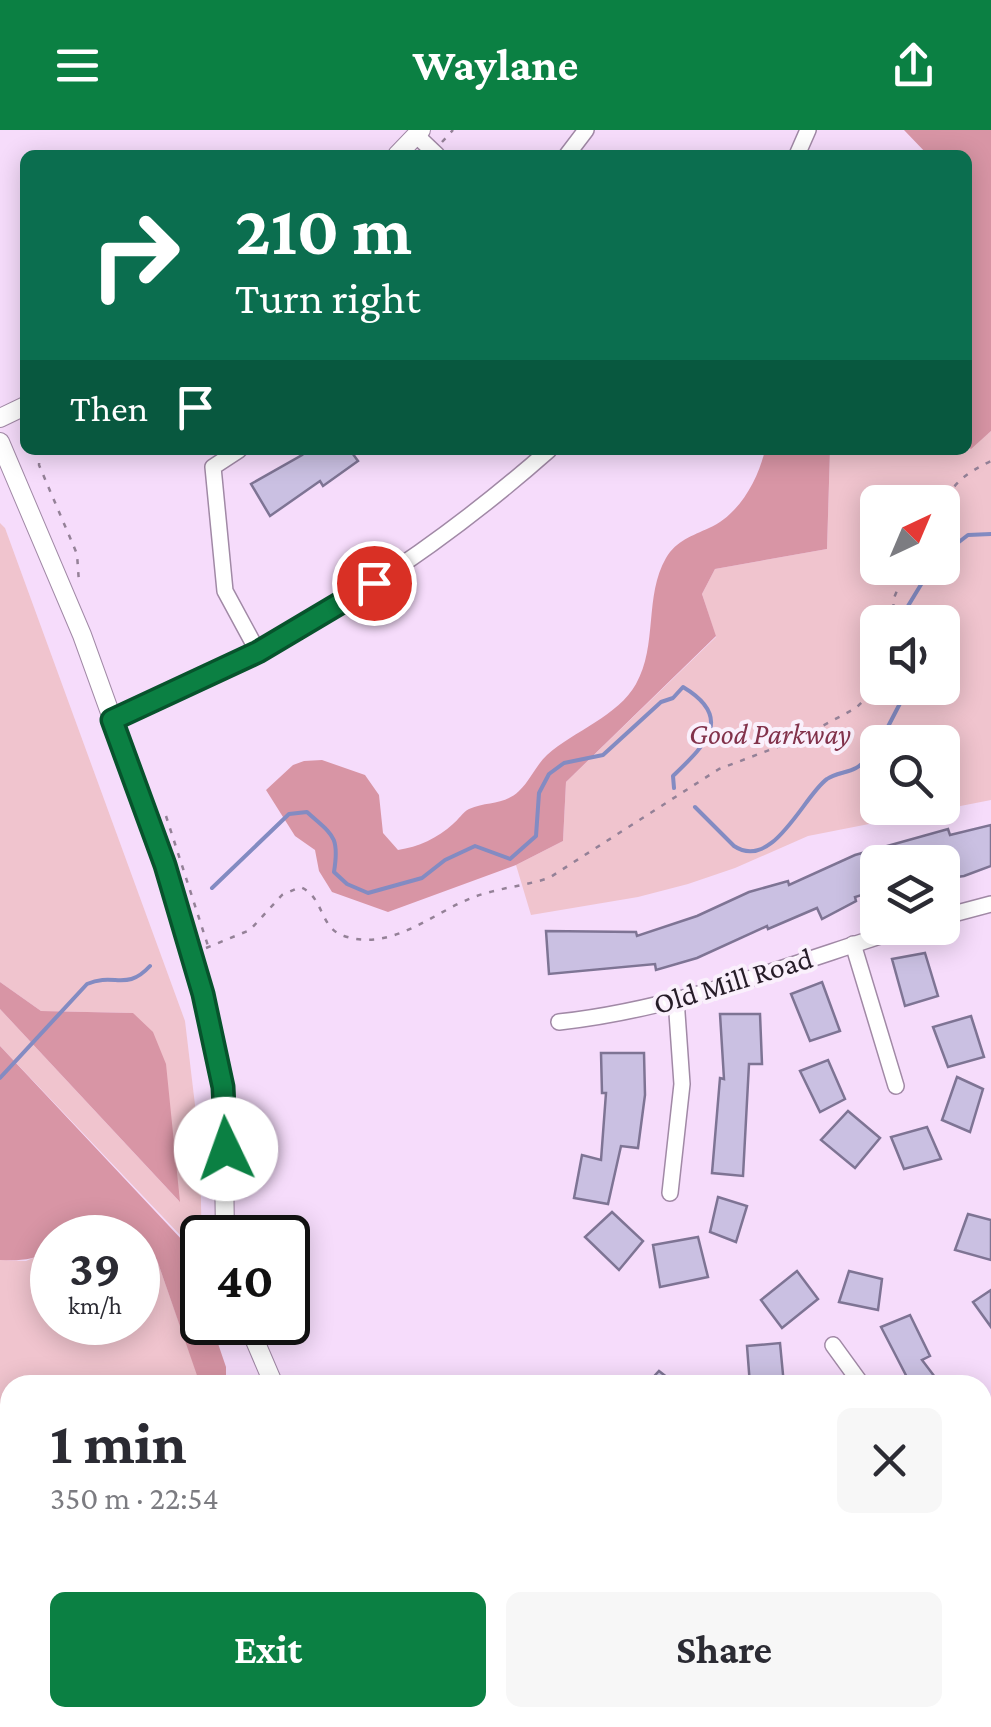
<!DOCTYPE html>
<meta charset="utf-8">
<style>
body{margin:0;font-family:"Crimson Pro",serif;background:#f7f7f7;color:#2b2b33;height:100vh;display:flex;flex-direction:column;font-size:38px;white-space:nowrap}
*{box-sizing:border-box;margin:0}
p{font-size:32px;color:#7c7c81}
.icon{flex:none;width:55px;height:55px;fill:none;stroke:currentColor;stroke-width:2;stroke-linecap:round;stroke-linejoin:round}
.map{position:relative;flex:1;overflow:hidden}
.side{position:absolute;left:0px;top:1245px;width:992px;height:352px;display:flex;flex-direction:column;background:#fff;border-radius:30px 30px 0 0;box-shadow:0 5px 25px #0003}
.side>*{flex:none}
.hud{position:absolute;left:20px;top:20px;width:952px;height:305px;border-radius:15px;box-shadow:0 5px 25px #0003;background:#0b6e4f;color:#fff;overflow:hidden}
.needle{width:65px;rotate:44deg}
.controls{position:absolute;left:860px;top:355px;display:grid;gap:20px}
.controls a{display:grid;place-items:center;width:100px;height:100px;border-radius:15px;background:#fff;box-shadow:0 5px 25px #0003;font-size:50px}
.speed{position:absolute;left:30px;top:1085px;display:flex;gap:20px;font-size:50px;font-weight:700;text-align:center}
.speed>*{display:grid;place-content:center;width:130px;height:130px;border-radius:50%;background:#fff;box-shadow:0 5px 25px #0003;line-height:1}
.speed small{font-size:25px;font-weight:400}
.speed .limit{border:5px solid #111;border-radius:15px;background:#fff;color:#111}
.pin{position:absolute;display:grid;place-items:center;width:85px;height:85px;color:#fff;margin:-42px;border:5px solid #fff;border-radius:50%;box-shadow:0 2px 10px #0007}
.me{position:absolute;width:110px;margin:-55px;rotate:357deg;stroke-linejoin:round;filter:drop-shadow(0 0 8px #0008)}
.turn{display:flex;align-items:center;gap:35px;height:210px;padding:0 50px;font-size:45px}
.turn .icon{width:130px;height:130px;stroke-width:2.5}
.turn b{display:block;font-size:70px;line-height:85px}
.then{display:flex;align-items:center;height:95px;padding:0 50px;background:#0003;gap:20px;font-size:38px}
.round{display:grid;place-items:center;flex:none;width:105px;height:105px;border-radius:15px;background:#f7f7f7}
.head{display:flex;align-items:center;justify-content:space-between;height:170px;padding:0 50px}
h1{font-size:60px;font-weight:700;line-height:75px}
.action{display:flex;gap:20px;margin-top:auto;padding:20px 50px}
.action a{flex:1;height:115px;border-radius:15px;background:#0b8043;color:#fff;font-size:40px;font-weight:700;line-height:115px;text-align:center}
.action a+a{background:#f7f7f7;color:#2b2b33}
header{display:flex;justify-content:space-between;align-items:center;height:130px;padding:0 50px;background:#0b8043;color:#fff;font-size:45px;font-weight:700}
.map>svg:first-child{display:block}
.green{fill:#f0c4ce;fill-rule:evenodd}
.forest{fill:#d895a5}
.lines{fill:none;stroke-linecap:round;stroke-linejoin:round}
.stream{stroke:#838bc2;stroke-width:4}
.building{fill:#cac0e2;stroke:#7e7494;stroke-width:2.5}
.minor-casing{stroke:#a189a6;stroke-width:18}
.tertiary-casing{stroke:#a189a6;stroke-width:20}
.path{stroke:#948197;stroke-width:2.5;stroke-dasharray:5 8;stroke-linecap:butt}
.minor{stroke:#fff;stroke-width:15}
.tertiary{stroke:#fff;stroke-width:18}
.route-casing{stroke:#07532c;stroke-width:25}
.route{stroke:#0b8043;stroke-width:18}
.labels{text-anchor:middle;stroke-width:8;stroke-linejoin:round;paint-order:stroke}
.park-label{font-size:30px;font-style:italic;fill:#82324b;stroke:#faf0fc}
.street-label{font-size:30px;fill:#261c28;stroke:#faf0fc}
</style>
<header><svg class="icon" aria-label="menu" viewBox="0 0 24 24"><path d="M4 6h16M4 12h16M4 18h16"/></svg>Waylane<svg class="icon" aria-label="share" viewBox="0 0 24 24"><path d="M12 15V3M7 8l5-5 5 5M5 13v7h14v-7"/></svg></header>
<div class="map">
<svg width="991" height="1597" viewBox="0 0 991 1597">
<rect width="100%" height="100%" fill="#f6dcfb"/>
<g class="green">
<path d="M 991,301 L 991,670 L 808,706 L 735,738 L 688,754 L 638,767 L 531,785 L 516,735 L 563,711 L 566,652 L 716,507 L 702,464 L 715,439 L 827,419 L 830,320 L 968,320 ZM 878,372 L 942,372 L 942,438 L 878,438 ZM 878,492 L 942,492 L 942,558 L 878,558 ZM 878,612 L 942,612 L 942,678 L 878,678 Z"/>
<polygon points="0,393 5,398 185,891 200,1017 202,1128 0,916 0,879 179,1071 133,883 41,881 0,852"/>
<polygon points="98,1090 128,1098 136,1107 71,1107"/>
<polygon points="138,1109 157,1130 201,1255 10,1255 10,1588 278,1588 278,1597 0,1597 0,1130 26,1131 52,1120 52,1192 138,1192"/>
</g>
<g class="forest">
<polygon points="904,0 991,0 991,301 971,319 968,317 968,25 928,25"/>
<path d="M 765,320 L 830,320 L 827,419 L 715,439 L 702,464 L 716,506 L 566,652 L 563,711 L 516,735 L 388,782 L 332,762 L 319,741 L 315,720 L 295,706 L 266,660 L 293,635 L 304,631 L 322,630 L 365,645 L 379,665 L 383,703 L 398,720 C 418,717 438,708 453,694 C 458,690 463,682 469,679 C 487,671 503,676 519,661 C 530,651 536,635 547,625 C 574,601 618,586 636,554 C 658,515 644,466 666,428 C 677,410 692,406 709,398 C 739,385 758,350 765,320 Z"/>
<polygon points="0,852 41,881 133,883 153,902 166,934 180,1072 0,879"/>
<path d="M 0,916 L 184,1112 L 202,1167 L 202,1192 L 211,1193 L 226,1237 L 226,1255 L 200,1254 L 157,1130 L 128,1098 L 98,1090 L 71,1107 L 52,1108 L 52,1120 C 34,1130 20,1131 0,1130 Z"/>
<polygon points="991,1518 991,1597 906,1597 916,1588 982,1588 983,1526"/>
</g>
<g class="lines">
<g class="stream">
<polyline points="942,425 968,405 991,404"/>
<polyline points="916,492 908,476 931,438"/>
<polyline points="880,612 908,558"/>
<path d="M 695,677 L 734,716 C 773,742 804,665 827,649 C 835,643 847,643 856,638 C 864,634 871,624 878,616"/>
<path d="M 212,758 L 289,684 L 307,682 C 332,705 340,705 334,742 L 347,754 L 368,763 L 422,748 L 445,730 L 475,716 L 510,729 L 536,706 L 539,663 L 549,644 L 564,633 L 603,625 L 661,572 L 673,568 L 683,557 C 735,588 705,615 673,646 L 674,658"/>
<path d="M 0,948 L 87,854 C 115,842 126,862 150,836"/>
</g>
</g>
<g class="building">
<polygon points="299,320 350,320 358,331 323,356 320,351 270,386 251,354 302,325"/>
<polygon points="991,695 991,736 964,746 942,749 942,732 878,732 878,760 855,767 856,771 822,789 817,778 768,799 767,796 697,828 656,840 655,834 549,844 546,801 636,802 637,806 697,786 749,762 788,751 789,755 855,725 948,699 950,705"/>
<polygon points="925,823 938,866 905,876 892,829"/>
<polygon points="822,852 840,901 810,911 791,864"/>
<polygon points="720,884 760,884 762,934 749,934 743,1046 712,1043 720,948 724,949"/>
<polygon points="971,886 984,927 948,937 933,897"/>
<polygon points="601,923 644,923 645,965 638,1018 621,1016 608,1074 574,1068 582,1025 601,1030 606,963 602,963"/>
<polygon points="828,930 845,969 820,982 800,941"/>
<polygon points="957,947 983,959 970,1002 942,990"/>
<polygon points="848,981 880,1008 855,1038 821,1010"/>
<polygon points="927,997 941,1029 904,1039 891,1007"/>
<polygon points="718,1067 747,1076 736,1112 710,1102"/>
<polygon points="612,1082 643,1111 619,1140 585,1107"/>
<polygon points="968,1084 991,1090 991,1130 955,1120"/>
<polygon points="698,1107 708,1147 660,1157 653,1115"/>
<polygon points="797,1141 818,1169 782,1198 761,1170"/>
<polygon points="849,1141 882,1149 878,1180 839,1172"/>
<polygon points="991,1160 991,1197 973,1172"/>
<polygon points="910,1185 930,1226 922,1230 941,1255 911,1255 881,1197"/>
<polygon points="780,1213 784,1255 750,1255 747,1216"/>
<polygon points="659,1241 677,1255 646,1255"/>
</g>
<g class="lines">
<g class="minor-casing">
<g id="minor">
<polyline points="417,6 437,25"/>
<polyline points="567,25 586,0"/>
<polyline points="797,25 808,0"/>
<polyline points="239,320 213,337 225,461 258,522"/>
<path d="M 112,591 C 272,525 420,434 549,320"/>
<polyline points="942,787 991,774"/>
<polyline points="853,814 896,956"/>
<path d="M 559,892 C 678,879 791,834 905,798"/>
<polyline points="670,1063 682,954 676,869"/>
<polyline points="833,1215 862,1255"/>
<polyline points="982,1361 991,1354"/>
<polyline points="381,1588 382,1597"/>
<polyline points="754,1597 764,1588"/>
</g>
</g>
<g class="tertiary-casing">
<g id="tertiary">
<polyline points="397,25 421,0"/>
<polyline points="0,288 25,276"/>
<polyline points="0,312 82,505 165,735 203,865 223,957 225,1108"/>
<polyline points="247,1192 274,1255"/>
<polyline points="567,1588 575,1597"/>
</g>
</g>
<g class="path">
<polyline points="442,12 453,0"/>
<polyline points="40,320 39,335 77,424 79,453"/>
<path d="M 942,379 C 950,354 968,342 991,331"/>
<polyline points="895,492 893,470 907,438"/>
<polyline points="166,686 208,816"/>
<path d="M 206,818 L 250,800 L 282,765 L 300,757 C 324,766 319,798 344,806 C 393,822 433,782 474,767 C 498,758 524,756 549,748 L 719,639 L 796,610 L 856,578 L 878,556"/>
</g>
<use href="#minor" class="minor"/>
<use href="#tertiary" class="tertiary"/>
</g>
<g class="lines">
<g class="route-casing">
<polyline id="route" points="226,1019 223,957 203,864 165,735 112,590 258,522 374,453"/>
</g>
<use href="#route" class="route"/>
</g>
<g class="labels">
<g class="park-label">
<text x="770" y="614">Good Parkway</text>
</g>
<g class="street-label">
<text transform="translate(733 851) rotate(-17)" y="10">Old Mill Road</text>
</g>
</g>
</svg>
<div class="controls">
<a><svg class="needle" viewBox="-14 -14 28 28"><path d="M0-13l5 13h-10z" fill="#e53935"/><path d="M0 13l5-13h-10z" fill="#7c7c81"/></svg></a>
<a><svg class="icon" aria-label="sound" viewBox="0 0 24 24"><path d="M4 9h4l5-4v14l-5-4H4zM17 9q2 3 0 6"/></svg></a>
<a><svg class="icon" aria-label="search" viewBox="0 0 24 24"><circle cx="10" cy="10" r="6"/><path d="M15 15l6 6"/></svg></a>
<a><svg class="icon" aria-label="layers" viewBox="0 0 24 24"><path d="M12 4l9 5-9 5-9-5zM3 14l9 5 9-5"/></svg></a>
</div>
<div class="speed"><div>39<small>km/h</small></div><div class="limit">40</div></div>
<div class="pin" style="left:374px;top:453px;background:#d93025"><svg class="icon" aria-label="arrive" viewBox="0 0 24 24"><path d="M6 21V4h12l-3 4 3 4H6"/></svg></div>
<svg class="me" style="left:226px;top:1019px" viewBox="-20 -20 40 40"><circle r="19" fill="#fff"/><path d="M0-13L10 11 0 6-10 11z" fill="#0b8043"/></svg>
<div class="hud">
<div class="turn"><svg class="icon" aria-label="right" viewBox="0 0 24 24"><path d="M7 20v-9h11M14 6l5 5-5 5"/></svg><div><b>210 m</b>Turn right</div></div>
<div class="then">Then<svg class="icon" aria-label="arrive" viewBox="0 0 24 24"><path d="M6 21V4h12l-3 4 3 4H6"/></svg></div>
</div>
<section class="side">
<div class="head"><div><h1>1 min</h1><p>350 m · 22:54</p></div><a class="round"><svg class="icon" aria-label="close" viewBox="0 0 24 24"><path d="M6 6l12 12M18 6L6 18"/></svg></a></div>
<div class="action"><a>Exit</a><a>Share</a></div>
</section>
</div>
